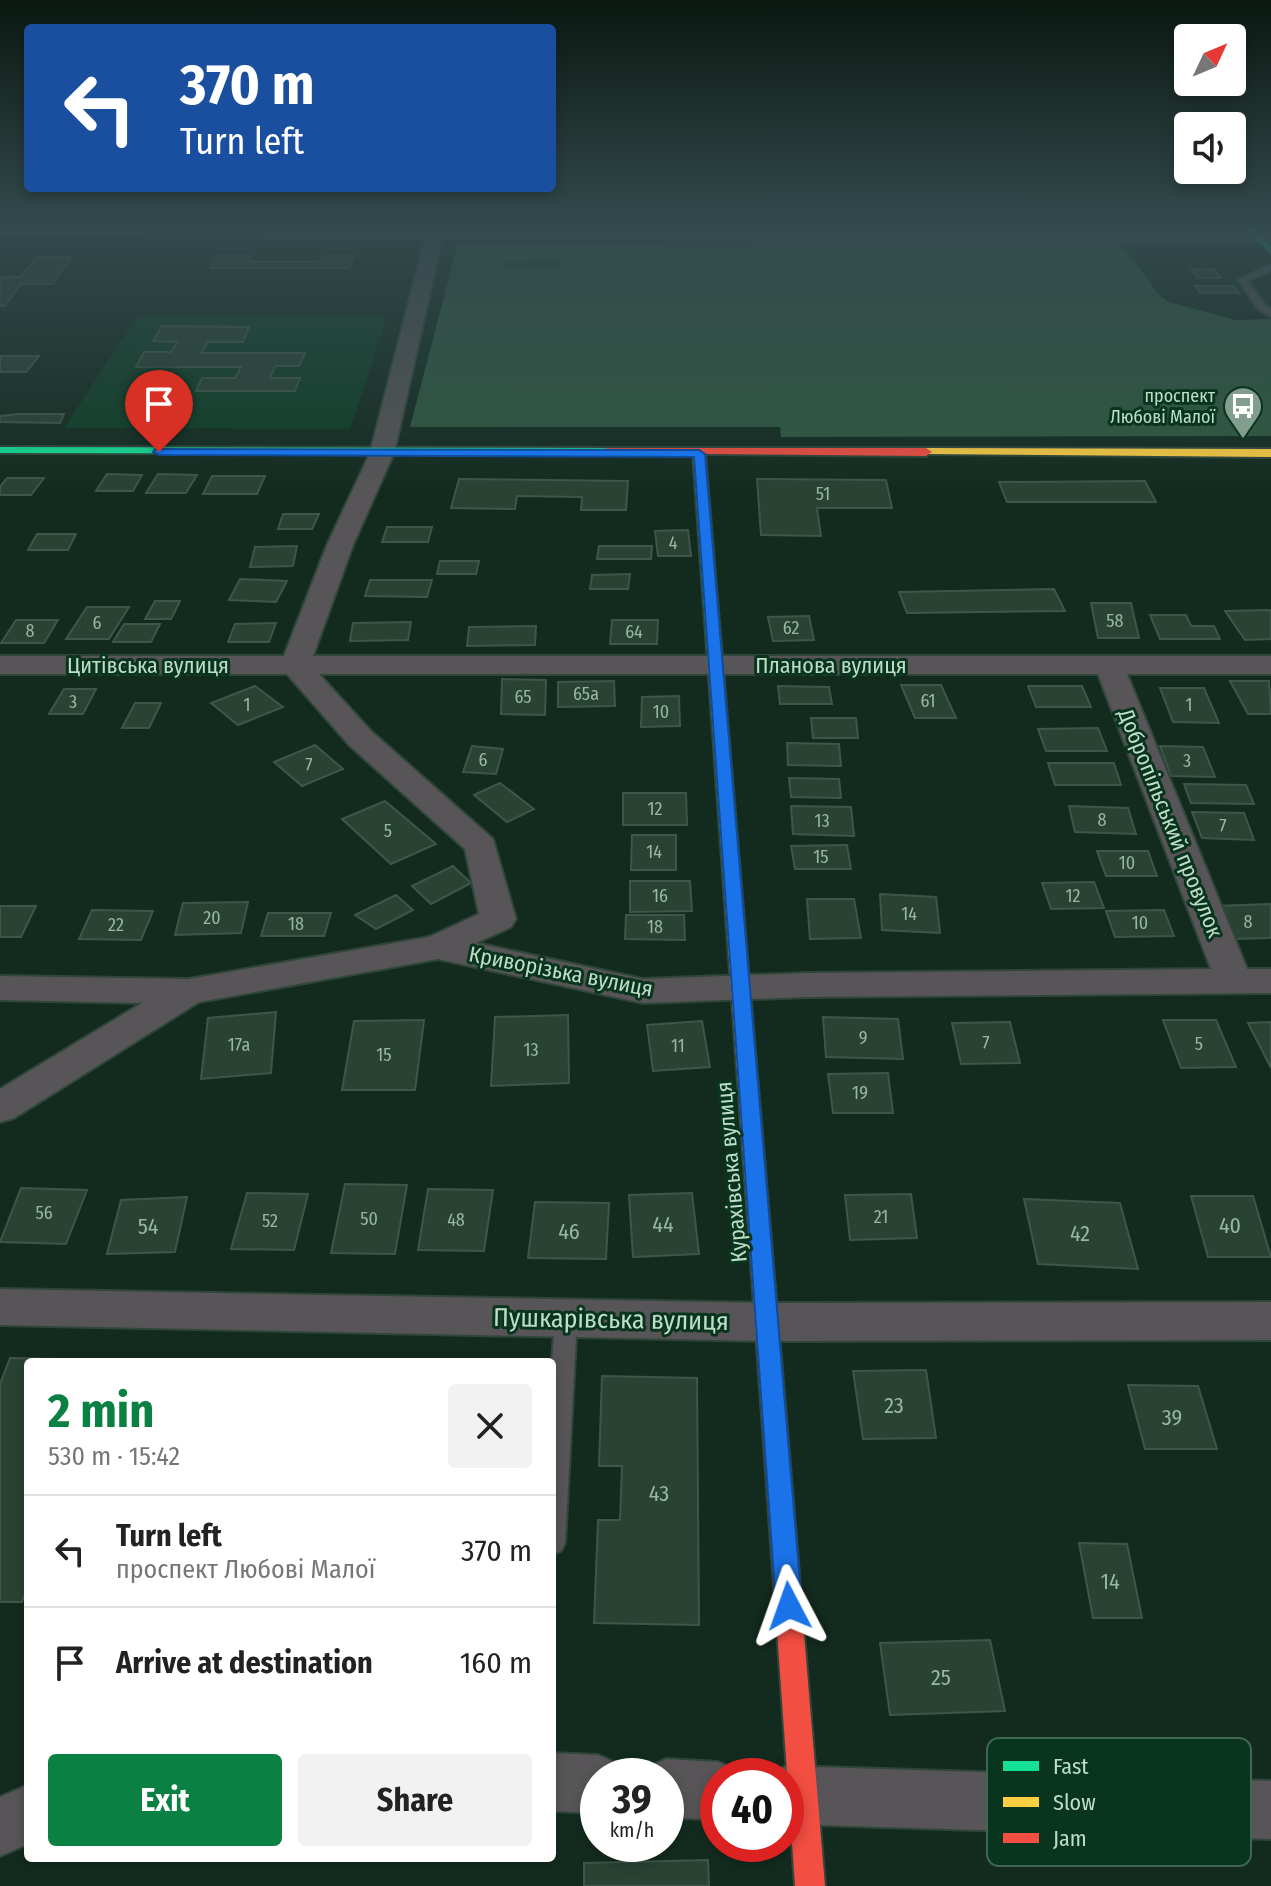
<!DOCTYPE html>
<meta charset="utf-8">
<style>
body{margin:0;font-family:"Fira Sans Condensed",sans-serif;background:#f2f2f2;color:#222;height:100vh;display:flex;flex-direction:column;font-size:30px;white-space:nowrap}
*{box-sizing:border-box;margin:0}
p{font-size:26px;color:#767676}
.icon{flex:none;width:44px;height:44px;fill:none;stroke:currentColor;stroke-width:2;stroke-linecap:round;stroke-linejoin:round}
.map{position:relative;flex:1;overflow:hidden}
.drawer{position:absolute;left:24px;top:1358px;width:532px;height:504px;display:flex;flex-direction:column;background:#fff;border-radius:8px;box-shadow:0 4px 12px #0003}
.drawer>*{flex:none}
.guide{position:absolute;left:24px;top:24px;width:532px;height:168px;border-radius:8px;box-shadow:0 4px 12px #0003;background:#1a4fa0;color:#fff;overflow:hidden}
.needle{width:52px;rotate:46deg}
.controls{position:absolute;left:1174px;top:24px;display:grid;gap:16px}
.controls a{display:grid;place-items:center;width:72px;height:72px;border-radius:8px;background:#fff;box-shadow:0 4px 12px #0003;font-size:40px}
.speed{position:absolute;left:580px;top:1758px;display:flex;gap:16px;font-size:40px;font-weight:700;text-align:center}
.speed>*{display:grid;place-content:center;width:104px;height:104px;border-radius:50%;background:#fff;box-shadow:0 4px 12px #0003;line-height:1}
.speed small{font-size:20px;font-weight:400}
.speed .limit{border:12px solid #d22;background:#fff;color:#111}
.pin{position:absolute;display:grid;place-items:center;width:68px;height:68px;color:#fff;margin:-82px -34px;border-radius:50% 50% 50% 0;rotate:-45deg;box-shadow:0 0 8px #0007}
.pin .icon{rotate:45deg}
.me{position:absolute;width:88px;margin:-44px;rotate:356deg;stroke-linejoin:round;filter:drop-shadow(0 0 6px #0008)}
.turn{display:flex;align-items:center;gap:28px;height:168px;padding:0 24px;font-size:36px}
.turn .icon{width:104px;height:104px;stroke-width:2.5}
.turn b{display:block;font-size:56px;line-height:68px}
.round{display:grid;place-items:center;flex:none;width:84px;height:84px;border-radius:8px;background:#f2f2f2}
.overview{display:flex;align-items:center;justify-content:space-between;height:136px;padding:0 24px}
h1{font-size:48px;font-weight:700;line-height:60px;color:#0b8043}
.button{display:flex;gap:16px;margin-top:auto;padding:16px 24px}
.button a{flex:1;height:92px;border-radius:8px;background:#0b8043;color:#fff;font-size:32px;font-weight:700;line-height:92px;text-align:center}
.button a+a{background:#f2f2f2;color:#222}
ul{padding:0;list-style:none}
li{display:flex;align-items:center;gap:24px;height:112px;padding:0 24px;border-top:2px solid #e0e0e0}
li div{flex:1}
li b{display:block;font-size:30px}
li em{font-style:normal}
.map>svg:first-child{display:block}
.built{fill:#0e3e25}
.green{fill:#305941}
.building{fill:#284234;stroke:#405549;stroke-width:2}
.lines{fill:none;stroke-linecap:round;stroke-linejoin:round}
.lane-casing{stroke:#30463a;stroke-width:4}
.street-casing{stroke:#30463a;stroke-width:4}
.fast-casing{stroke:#30463a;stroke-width:4}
.slow-casing{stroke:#30463a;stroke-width:4}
.jam-casing{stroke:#30463a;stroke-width:4}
.lane{fill:#575557;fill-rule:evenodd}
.street{fill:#575557;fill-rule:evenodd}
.fast{fill:#16e098;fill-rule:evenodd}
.slow{fill:#ffcf43;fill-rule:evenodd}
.jam{fill:#f24e42;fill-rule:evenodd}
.route{fill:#1a73e8;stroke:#114b97;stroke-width:2}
.labels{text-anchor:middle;stroke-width:6;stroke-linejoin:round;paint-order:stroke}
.far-poi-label{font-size:18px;fill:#bfdcc9;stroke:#09351e;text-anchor:end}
.number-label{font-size:18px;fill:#99b6a4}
.street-label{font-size:22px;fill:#bfdcc9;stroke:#09351e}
.near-number-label{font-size:22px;fill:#99b6a4}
.near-street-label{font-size:26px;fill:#bfdcc9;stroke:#09351e}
.key{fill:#09351e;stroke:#406751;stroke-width:2}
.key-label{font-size:22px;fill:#bfdcc9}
</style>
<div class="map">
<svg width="1271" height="1886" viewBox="0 0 1271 1886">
<rect width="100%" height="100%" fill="#132b1f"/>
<polygon class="built" points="137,317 387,317 350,429 64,428"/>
<polygon class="green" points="764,240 1119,241 1160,296 1169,302 1236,320 1271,319 1271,436 781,437 780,427 410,427 458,243 752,243"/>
<g class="building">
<polygon points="217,256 252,256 249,262 319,262 322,256 354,256 349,268 210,268"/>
<polygon points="37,257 72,257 53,284 21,284 5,306 0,306 0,277 21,277"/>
<polygon points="562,260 561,268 503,268 504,261"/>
<polygon points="1191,269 1214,269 1221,278 1198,278"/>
<polygon points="1195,286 1234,286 1239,293 1200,293"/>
<polygon points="162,326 249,327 243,342 208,342 201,353 305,353 299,366 275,366 270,378 300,378 295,391 196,391 202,378 235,378 241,367 136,367 144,352 171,352 177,342 153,341"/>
<polygon points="0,356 39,356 26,372 0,372"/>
<polygon points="18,414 64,414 60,423 0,422 0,416"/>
<polygon points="107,474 142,475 133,491 96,491"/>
<polygon points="158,474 197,475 186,493 146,493"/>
<polygon points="212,476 265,476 257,494 203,494"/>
<polygon points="7,478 44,478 31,495 0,495 0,487"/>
<polygon points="459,479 628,481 626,510 581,510 582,497 517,496 515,509 451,508"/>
<polygon points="757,479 886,480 892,508 817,508 821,536 761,535"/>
<polygon points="1145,481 1156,502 1007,502 999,482"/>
<polygon points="283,514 319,514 312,529 278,529"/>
<polygon points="387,527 432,527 428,542 382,542"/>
<polygon points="688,530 691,556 658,556 655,531"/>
<polygon points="37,534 76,534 68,550 28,550"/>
<polygon points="297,546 293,566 250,567 255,547"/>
<polygon points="599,546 652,546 651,559 597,559"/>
<polygon points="440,561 479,561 476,574 437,574"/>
<polygon points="630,574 628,589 590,589 592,575"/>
<polygon points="240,579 287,581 276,602 229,600"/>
<polygon points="370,580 432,580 427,597 365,596"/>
<polygon points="1054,589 1065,611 907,613 899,592"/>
<polygon points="155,601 180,601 171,619 145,619"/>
<polygon points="1091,603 1131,603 1139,638 1098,638"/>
<polygon points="87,607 129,607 109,639 66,639"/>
<polygon points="1271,610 1271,639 1245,640 1225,611"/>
<polygon points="1150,615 1186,615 1191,626 1214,626 1220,639 1160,639"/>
<polygon points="809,616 814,640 773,641 768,617"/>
<polygon points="16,620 58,620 44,643 1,643"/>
<polygon points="612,620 658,620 657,644 610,644"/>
<polygon points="411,622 408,640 350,641 353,623"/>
<polygon points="276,623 269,642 228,642 235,624"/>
<polygon points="124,624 160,624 151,642 113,642"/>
<polygon points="536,626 535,645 467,646 469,627"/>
<polygon points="502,679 546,680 545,715 501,714"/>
<polygon points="614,681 615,706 558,707 558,682"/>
<polygon points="1230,681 1269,681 1271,714 1248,714"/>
<polygon points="901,685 941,685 956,718 915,718"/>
<polygon points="255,686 283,707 238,725 211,703"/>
<polygon points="778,686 829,687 832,704 780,704"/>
<polygon points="1028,686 1082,686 1091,707 1036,707"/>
<polygon points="1160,688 1204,688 1219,723 1173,722"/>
<polygon points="64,689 96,689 83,714 49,714"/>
<polygon points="679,696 680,726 641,727 642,697"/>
<polygon points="135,703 161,703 149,728 122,728"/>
<polygon points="811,718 856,718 858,738 813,738"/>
<polygon points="1098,728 1107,751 1046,751 1038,729"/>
<polygon points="787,743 839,744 841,766 788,765"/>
<polygon points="315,745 343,769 302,786 274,762"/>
<polygon points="472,746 503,749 496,774 463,772"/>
<polygon points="1160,746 1203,747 1215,777 1171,776"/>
<polygon points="1048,763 1114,763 1121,785 1055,785"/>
<polygon points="789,778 839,779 841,798 791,797"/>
<polygon points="500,783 534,809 507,822 474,795"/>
<polygon points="1184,784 1246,785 1254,804 1191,803"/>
<polygon points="623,793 686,793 687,825 623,825"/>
<polygon points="385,801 436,844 391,864 342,819"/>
<polygon points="791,806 851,807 854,836 793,834"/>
<polygon points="1069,806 1128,808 1136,834 1075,832"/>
<polygon points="1192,812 1244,813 1254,840 1202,838"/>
<polygon points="632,835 676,835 676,870 631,870"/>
<polygon points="847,845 851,869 795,869 791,846"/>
<polygon points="1097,851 1148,851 1157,876 1106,876"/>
<polygon points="453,866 471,883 431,904 412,886"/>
<polygon points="630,881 690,881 692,911 630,912"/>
<polygon points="1094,882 1104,908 1051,909 1042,883"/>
<polygon points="880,894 936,897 940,933 882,930"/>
<polygon points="396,895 413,910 376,929 355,915"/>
<polygon points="807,899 854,899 861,938 810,939"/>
<polygon points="248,902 241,933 175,935 183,903"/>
<polygon points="1271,904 1271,938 1233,939 1216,906"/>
<polygon points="0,906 36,906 21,937 0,937"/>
<polygon points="92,910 153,911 141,940 79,939"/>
<polygon points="1164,910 1174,936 1115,937 1106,911"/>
<polygon points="268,913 331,913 324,936 261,936"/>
<polygon points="626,915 684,915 685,940 625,939"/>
<polygon points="276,1012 271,1073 201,1079 208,1018"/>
<polygon points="568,1015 569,1083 491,1086 495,1017"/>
<polygon points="823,1017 898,1019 903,1059 826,1057"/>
<polygon points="424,1020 415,1090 342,1090 354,1021"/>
<polygon points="1163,1020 1216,1020 1236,1067 1181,1068"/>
<polygon points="702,1021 710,1067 653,1071 647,1025"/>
<polygon points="1010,1022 1020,1063 961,1064 952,1023"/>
<polygon points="1271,1022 1271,1068 1248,1023"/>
<polygon points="888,1073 893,1113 833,1113 828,1074"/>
<polygon points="345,1184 407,1185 395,1254 331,1253"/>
<polygon points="21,1188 87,1190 66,1244 0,1242"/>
<polygon points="428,1189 493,1190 484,1251 418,1250"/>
<polygon points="247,1193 308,1194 294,1250 231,1249"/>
<polygon points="692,1193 699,1254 633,1257 629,1195"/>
<polygon points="911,1194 917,1238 850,1240 845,1195"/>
<polygon points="1191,1196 1253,1196 1271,1257 1208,1257"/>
<polygon points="187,1197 175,1252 107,1254 121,1200"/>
<polygon points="1024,1199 1120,1203 1138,1269 1038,1264"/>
<polygon points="535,1202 609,1203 606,1259 528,1258"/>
<polygon points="10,1358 102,1360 28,1362 28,1584 22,1602 0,1602 0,1384"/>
<polygon points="926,1370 936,1438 863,1439 853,1371"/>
<polygon points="602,1376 697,1378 699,1625 594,1623 598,1520 620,1520 622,1466 599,1466"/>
<polygon points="1128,1385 1198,1386 1217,1449 1145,1449"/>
<polygon points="1079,1543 1127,1544 1142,1618 1093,1618"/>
<polygon points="990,1640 1005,1711 890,1715 880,1643"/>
<polygon points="708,1860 709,1886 584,1886 584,1863"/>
</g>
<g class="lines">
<g class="lane-casing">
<g id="lane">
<polygon points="1271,264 1271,271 1248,281 1265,305 1271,309 1271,317 1258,309 1238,280"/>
<polygon points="566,1310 574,1312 577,1319 565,1543 561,1551 552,1555 552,1362 555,1319 558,1312"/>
</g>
</g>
<g class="street-casing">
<g id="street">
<path d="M 0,228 L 1271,233 L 1271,243 L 442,239 L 394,453 L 353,545 L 313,656 L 1271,656 L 1271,674 L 1127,674 L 1247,969 L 1271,969 L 1271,993 L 808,997 L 643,1003 L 438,959 L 199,1002 L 14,1118 L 0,1122 L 0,1089 L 142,1003 L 0,1000 L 0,976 L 189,979 L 429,937 L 479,914 L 465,849 L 349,745 L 287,674 L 0,674 L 0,656 L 284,656 L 327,545 L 370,453 L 425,239 L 0,236 ZM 319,674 L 1098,674 L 1211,969 L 808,973 L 643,979 L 476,943 L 511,927 L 516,919 L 493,839 L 371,731 Z"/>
<polygon points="0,1289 768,1303 1271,1302 1271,1340 768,1341 0,1325"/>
<polygon points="552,1753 598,1755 618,1764 624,1776 598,1776 598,1813 552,1811"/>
<polygon points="666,1759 718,1762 738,1771 741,1776 718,1776 718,1820 666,1817 666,1776 642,1776 646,1768"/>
<polygon points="786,1766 1271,1781 1271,1839 786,1824 786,1776 765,1776"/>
<polygon points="28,1785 28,1844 0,1856 0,1797"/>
</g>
</g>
<g class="fast-casing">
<g id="fast">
<polygon points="1245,228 1254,228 1271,246 1271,254"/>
<polygon points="0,447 608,448 614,451 608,454 0,453"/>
<polygon points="699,450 705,454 746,945 737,951 728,945 693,454"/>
</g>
</g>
<g class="slow-casing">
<g id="slow">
<polygon points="926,448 1271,449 1271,457 922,454 920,452"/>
<polygon points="737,939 746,945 786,1417 783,1424 774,1427 765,1424 762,1417 728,945"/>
</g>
</g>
<g class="jam-casing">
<g id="jam">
<polygon points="608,448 926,448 932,452 926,456 604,453 604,449"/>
<polygon points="774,1407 783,1410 786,1417 825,1886 795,1886 762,1417 765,1410"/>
</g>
</g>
<use href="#lane" class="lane"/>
<use href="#street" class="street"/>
<use href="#fast" class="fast"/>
<use href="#slow" class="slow"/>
<use href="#jam" class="jam"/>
</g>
<linearGradient id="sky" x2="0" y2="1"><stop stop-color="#0a1811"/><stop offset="0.46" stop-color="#334a4d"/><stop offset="1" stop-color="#334a4d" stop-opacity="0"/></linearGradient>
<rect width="1271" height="492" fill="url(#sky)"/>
<polygon class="route" points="155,449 699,450 705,454 802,1606 798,1615 789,1619 780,1615 776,1606 694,457 159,455 153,452"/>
<defs>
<g id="bus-pin" transform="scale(2)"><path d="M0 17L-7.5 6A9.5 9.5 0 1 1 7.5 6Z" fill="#839e8e" stroke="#09351e"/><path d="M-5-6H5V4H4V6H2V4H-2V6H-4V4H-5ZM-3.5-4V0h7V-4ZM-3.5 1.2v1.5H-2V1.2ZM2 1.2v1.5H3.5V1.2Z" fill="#fff"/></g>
</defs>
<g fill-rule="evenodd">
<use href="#bus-pin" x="1243" y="406"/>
</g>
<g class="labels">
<g class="far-poi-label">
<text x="1215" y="402">проспект<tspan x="1215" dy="21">Любові Малої</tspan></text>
</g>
<g class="number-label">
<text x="823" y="500">51</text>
<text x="673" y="549">4</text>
<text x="1115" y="627">58</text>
<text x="97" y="629">6</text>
<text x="791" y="634">62</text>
<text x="30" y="637">8</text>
<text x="634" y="638">64</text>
<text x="586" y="700">65а</text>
<text x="523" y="703">65</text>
<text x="928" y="707">61</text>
<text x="73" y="708">3</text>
<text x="247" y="711">1</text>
<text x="1189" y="711">1</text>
<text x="661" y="718">10</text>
<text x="483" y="766">6</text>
<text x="1187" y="767">3</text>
<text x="309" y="771">7</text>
<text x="655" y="815">12</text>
<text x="1102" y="826">8</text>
<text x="822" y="827">13</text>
<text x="1223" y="832">7</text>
<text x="388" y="837">5</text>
<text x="654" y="858">14</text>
<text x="821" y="863">15</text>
<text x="1127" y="869">10</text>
<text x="660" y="902">16</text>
<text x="1073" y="902">12</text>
<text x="909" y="920">14</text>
<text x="212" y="924">20</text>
<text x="1248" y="928">8</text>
<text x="1140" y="929">10</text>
<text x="296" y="930">18</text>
<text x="116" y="931">22</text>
<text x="655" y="933">18</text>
<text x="863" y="1044">9</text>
<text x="986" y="1049">7</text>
<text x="1199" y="1050">5</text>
<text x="239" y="1051">17а</text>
<text x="678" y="1052">11</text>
<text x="531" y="1056">13</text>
<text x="384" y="1061">15</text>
<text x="860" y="1099">19</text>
<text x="44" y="1219">56</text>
<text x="881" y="1223">21</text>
<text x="369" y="1225">50</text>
<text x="456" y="1226">48</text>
<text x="270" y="1227">52</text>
</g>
<g class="street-label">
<text x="148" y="673">Цитівська вулиця</text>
<text x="831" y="673">Планова вулиця</text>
<text transform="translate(1171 823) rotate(68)" y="8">Добропільський провулок</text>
<text transform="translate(561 971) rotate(11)" y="8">Криворізька вулиця</text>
<text transform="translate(731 1172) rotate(-95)" y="8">Курахівська вулиця</text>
</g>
<g class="near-number-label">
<text x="663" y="1232">44</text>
<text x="1230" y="1233">40</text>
<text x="148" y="1234">54</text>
<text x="569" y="1239">46</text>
<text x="1080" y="1241">42</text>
<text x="894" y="1413">23</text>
<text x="1172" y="1425">39</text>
<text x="659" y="1501">43</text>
<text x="1110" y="1589">14</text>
<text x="941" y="1685">25</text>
</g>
<g class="near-street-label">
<text transform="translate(611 1319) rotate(1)" y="9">Пушкарівська вулиця</text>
</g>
</g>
<rect x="987" y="1738" width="264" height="128" rx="12" class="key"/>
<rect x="1003" y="1761" width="36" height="10" fill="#16e098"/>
<rect x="1003" y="1797" width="36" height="10" fill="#ffcf43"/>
<rect x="1003" y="1833" width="36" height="10" fill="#f24e42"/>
<g class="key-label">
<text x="1053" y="1774">Fast</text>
<text x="1053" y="1810">Slow</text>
<text x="1053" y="1846">Jam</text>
</g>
</svg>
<div class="controls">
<a><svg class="needle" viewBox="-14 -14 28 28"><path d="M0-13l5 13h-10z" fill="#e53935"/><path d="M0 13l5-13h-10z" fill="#767676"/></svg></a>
<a><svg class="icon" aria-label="sound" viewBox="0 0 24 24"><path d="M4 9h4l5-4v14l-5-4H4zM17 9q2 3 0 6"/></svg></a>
</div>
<div class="speed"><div>39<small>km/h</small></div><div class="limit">40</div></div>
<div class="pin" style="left:159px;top:452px;background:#d93025"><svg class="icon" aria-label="arrive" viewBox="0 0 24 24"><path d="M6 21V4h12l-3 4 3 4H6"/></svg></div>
<svg class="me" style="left:789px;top:1606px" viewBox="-20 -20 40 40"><path d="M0-17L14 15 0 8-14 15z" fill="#1a73e8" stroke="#fff" stroke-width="4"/></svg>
<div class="guide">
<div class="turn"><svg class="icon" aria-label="left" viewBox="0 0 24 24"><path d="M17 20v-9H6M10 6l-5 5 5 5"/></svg><div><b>370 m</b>Turn left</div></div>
</div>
<section class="drawer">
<div class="overview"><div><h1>2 min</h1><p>530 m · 15:42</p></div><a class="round"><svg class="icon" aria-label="close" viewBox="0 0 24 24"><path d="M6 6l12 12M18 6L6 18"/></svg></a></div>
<ul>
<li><svg class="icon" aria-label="left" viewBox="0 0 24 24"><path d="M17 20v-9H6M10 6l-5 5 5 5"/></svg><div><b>Turn left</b><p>проспект Любові Малої</p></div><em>370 m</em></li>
<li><svg class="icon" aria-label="arrive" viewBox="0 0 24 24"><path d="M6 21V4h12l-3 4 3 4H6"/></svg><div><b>Arrive at destination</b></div><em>160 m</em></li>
</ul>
<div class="button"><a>Exit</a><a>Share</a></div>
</section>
</div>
